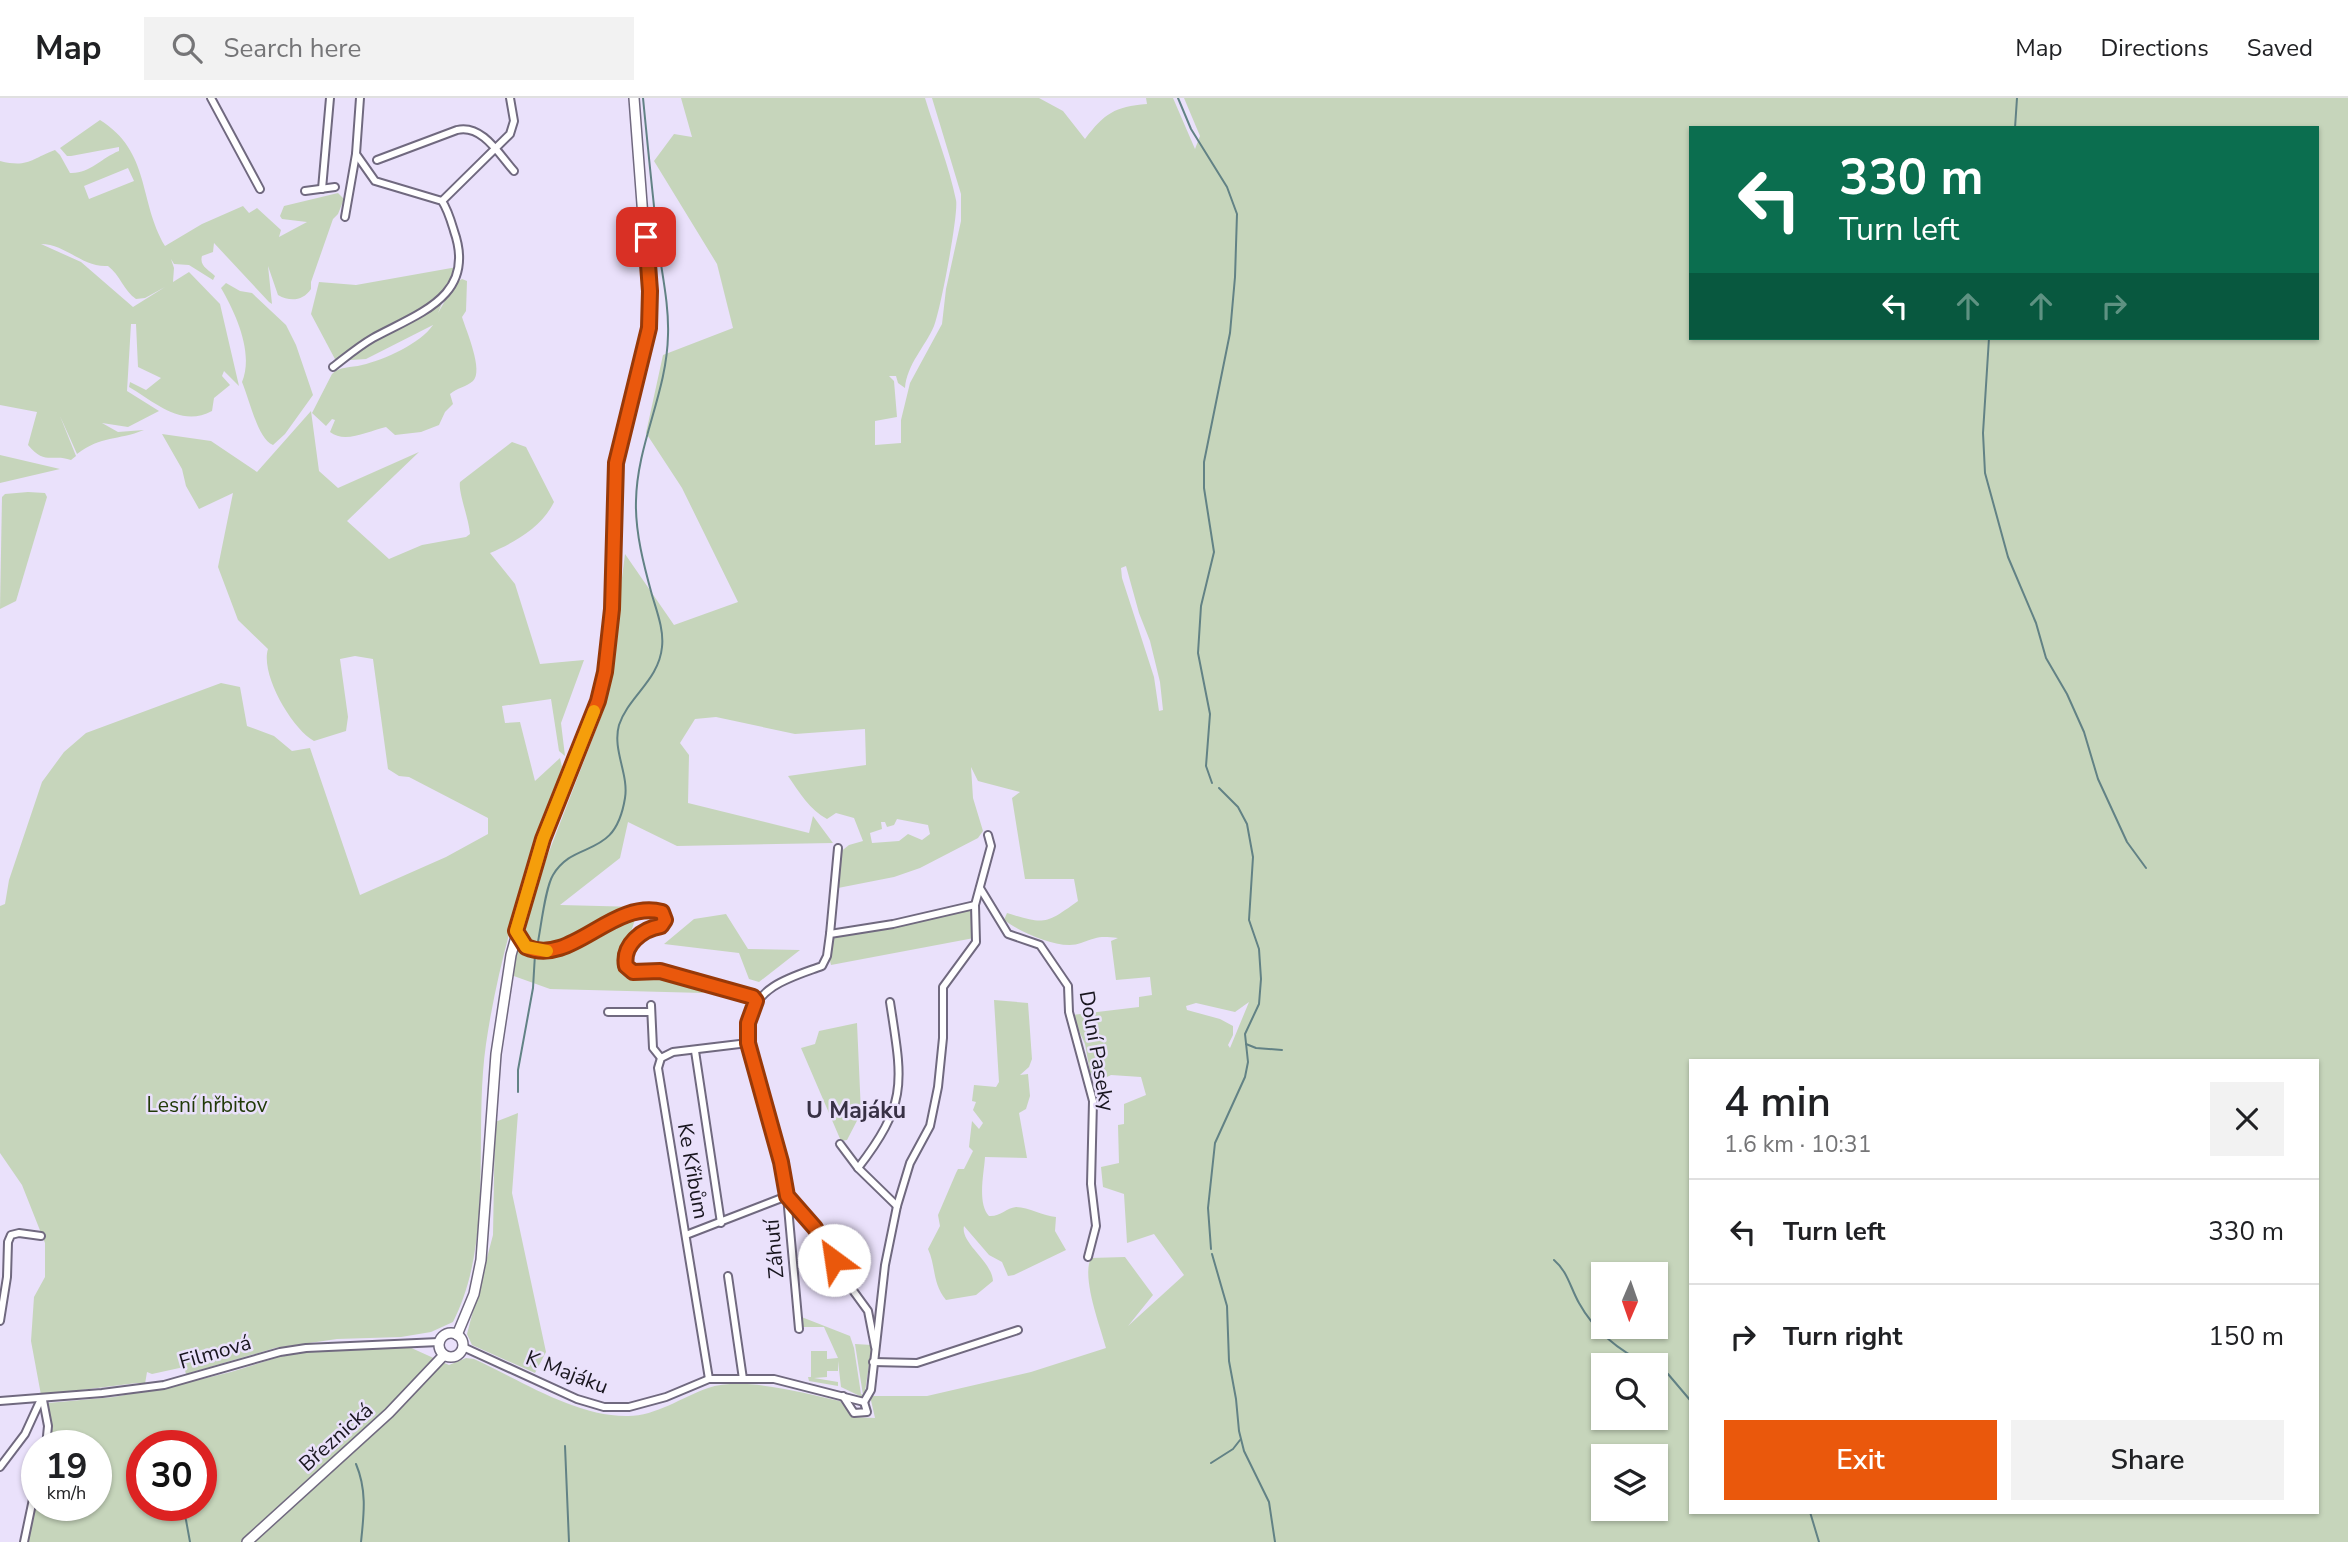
<!DOCTYPE html>
<meta charset="utf-8">
<style>
body{margin:0;font-family:"Nunito Sans",sans-serif;background:#f2f2f2;color:#202124;height:100vh;display:flex;flex-direction:column;font-size:26px;white-space:nowrap}
*{box-sizing:border-box;margin:0}
p{font-size:23px;color:#757577}
.icon{flex:none;width:38px;height:38px;fill:none;stroke:currentColor;stroke-width:2;stroke-linecap:round;stroke-linejoin:round}
.map{position:relative;flex:1;overflow:hidden}
.side{position:absolute;left:1689px;top:961px;width:630px;height:455px;display:flex;flex-direction:column;background:#fff;border-radius:0px;box-shadow:0 2px 5px #0004}
.side>*{flex:none}
.hud{position:absolute;left:1689px;top:28px;width:630px;height:214px;border-radius:0px;box-shadow:0 2px 5px #0004;background:#0b6e4f;color:#fff;overflow:hidden}
.needle{width:46px;rotate:182deg}
.fabs{position:absolute;left:1591px;top:1164px;display:grid;gap:14px}
.fabs a{display:grid;place-items:center;width:77px;height:77px;border-radius:0px;background:#fff;box-shadow:0 2px 5px #0004;font-size:35px}
.speed{position:absolute;left:21px;top:1332px;display:flex;gap:14px;font-size:35px;font-weight:700;text-align:center}
.speed>*{display:grid;place-content:center;width:91px;height:91px;border-radius:50%;background:#fff;box-shadow:0 2px 5px #0004;line-height:1}
.speed small{font-size:18px;font-weight:400}
.speed .limit{border:10px solid #d22;background:#fff;color:#111}
.pin{position:absolute;display:grid;place-items:center;width:60px;height:60px;color:#fff;margin:-30px;border-radius:14px;box-shadow:0 4px 10px #0006}
.me{position:absolute;width:77px;margin:-38px;rotate:329deg;stroke-linejoin:round;filter:drop-shadow(0 0 5px #0008)}
.turn{display:flex;align-items:center;gap:24px;height:147px;padding:0 35px;font-size:32px}
.turn .icon{width:91px;height:91px;stroke-width:2.5}
.turn b{display:block;font-size:49px;line-height:60px}
.lanes{display:flex;align-items:center;height:66px;padding:0 35px;background:#0003;justify-content:center;gap:35px;direction:ltr}
.lanes .off{opacity:.35}
.round{display:grid;place-items:center;flex:none;width:74px;height:74px;border-radius:0px;background:#f2f2f2}
.headline{display:flex;align-items:center;justify-content:space-between;height:119px;padding:0 35px}
h1{font-size:42px;font-weight:600;line-height:52px}
.action{display:flex;gap:14px;margin-top:auto;padding:14px 35px}
.action a{flex:1;height:80px;border-radius:0px;background:#ea580c;color:#fff;font-size:28px;font-weight:600;line-height:80px;text-align:center}
.action a+a{background:#f2f2f2;color:#202124}
ul{padding:0;list-style:none}
li{display:flex;align-items:center;gap:21px;height:105px;padding:0 35px;border-top:2px solid #e0e0e0}
li div{flex:1}
li b{display:block;font-size:26px}
li em{font-style:normal}
header{display:flex;align-items:center;gap:42px;box-sizing:border-box;height:98px;padding:0 35px;background:#fff;border-bottom:2px solid #e0e0e0}
header strong{font-size:33px}
nav{display:flex;gap:38px;margin-inline-start:auto;font-size:24px}
.search{width:490px;height:63px;background:#f2f2f2;display:flex;align-items:center;gap:18px;box-sizing:border-box;padding:0 24px;border-radius:0px;color:#757577;font-size:26px}
.map>svg:first-child{display:block}
.green{fill:#c6d5bb;fill-rule:evenodd}
.lines{fill:none;stroke-linecap:round;stroke-linejoin:round}
.stream{stroke:#628285;stroke-width:2}
.street-casing{stroke:#70697f;stroke-width:10}
.secondary-casing{stroke:#70697f;stroke-width:12}
.street{stroke:#fff;stroke-width:6}
.secondary{stroke:#fff;stroke-width:9}
.route-casing{stroke:#983908;stroke-width:18}
.route{stroke:#ea580c;stroke-width:12}
.slow{stroke:#f59e0b;stroke-width:12}
.labels{text-anchor:middle;stroke-width:5;stroke-linejoin:round;paint-order:stroke}
.street-label{font-size:21px;fill:#19161f;stroke:#eae1fb}
.park-label{font-size:21px;fill:#213a08;stroke:#eae1fb}
.neighbourhood-label{font-size:23px;font-weight:bold;fill:#383145;stroke:#eae1fb}
</style>
<header>
<strong>Map</strong>
<div class="search"><svg class="icon" aria-label="search" viewBox="0 0 24 24"><circle cx="10" cy="10" r="6"/><path d="M15 15l6 6"/></svg>Search here</div>
<nav><a>Map</a><a>Directions</a><a>Saved</a></nav>
</header>
<div class="map">
<svg width="2348" height="1444" viewBox="0 0 2348 1444">
<rect width="100%" height="100%" fill="#eae1fb"/>
<g class="green">
<path d="M 681,0 L 925,0 C 935,33 949,68 956,102 C 959,115 940,214 934,228 C 925,249 907,266 905,290 L 898,285 L 896,278 L 889,278 L 894,283 L 897,319 L 875,323 L 875,347 L 901,345 L 901,322 L 910,285 L 942,226 L 946,191 L 961,123 L 961,96 L 932,0 L 1039,0 L 1063,13 L 1085,41 C 1105,15 1114,9 1147,6 L 1146,0 L 1173,0 L 1195,51 L 1200,38 L 1184,0 L 2348,0 L 2348,1444 L 27,1444 L 37,1380 L 37,1407 L 96,1407 L 96,1348 L 42,1347 L 48,1305 L 114,1299 L 177,1287 L 231,1274 L 279,1259 L 312,1253 L 407,1248 L 449,1267 L 466,1260 L 474,1261 C 520,1282 576,1319 628,1318 C 656,1318 682,1299 708,1290 C 743,1278 804,1295 840,1303 L 853,1319 L 875,1320 L 870,1298 L 927,1298 L 1031,1274 L 1106,1250 C 1101,1230 1081,1180 1091,1160 L 1125,1159 L 1153,1197 L 1128,1228 L 1184,1177 L 1154,1136 L 1127,1145 L 1124,1096 L 1103,1089 L 1101,1069 L 1119,1065 L 1118,1027 L 1124,1026 L 1124,1006 L 1146,997 L 1141,979 L 1111,977 L 1101,982 L 1094,981 L 1090,974 L 1085,946 L 1072,917 L 1139,909 L 1139,899 L 1152,897 L 1150,879 L 1116,882 L 1111,843 L 1118,840 C 1099,838 1098,839 1081,845 C 1061,853 1020,834 1004,822 L 1007,815 C 1045,827 1046,826 1078,803 L 1074,781 L 1025,781 L 1012,700 L 1020,694 L 978,683 L 971,669 L 973,700 L 983,733 L 978,740 L 920,770 L 894,779 L 838,790 L 839,755 L 849,747 L 863,743 L 854,720 L 836,715 L 827,721 C 810,712 799,694 788,678 L 866,667 L 865,631 L 795,636 L 716,619 L 695,621 L 680,645 L 689,657 L 688,705 L 809,735 L 813,718 L 833,745 L 677,748 L 628,724 L 620,760 L 560,807 L 639,809 L 623,859 L 704,895 L 550,891 L 511,877 L 520,829 L 606,606 L 625,456 L 674,527 L 738,504 L 682,390 L 646,335 L 663,257 L 733,230 L 717,166 L 654,63 L 674,36 L 692,39 ZM 1690,30 L 2317,30 L 2317,240 L 1690,240 ZM 1126,468 L 1139,515 L 1150,543 L 1160,584 L 1163,612 L 1159,613 L 1154,579 L 1122,480 L 1121,470 ZM 897,721 L 928,727 L 930,736 L 922,742 L 908,736 L 899,743 L 872,745 L 870,735 L 882,731 L 881,724 L 885,724 L 887,729 L 894,727 ZM 1249,904 L 1230,950 L 1228,947 L 1233,937 L 1233,928 L 1220,921 L 1187,912 L 1186,908 L 1196,905 L 1235,914 ZM 1690,962 L 2317,962 L 2317,1414 L 1690,1414 ZM 1603,1176 L 1656,1176 L 1656,1228 L 1603,1228 ZM 1603,1267 L 1656,1267 L 1656,1320 L 1603,1320 ZM 142,1348 L 201,1348 L 201,1407 L 142,1407 ZM 1603,1358 L 1656,1358 L 1656,1410 L 1603,1410 Z"/>
<path d="M 100,22 C 151,54 138,102 165,148 L 202,126 L 243,108 L 249,115 L 257,110 L 281,132 L 279,139 L 307,124 L 282,121 L 280,118 L 284,108 L 338,95 L 344,101 L 338,116 L 333,121 L 311,184 L 311,191 C 303,203 290,204 278,197 L 268,168 L 272,206 L 269,204 L 214,145 L 213,154 L 202,158 C 199,168 209,172 215,178 L 213,182 L 189,167 L 174,166 L 171,161 L 174,170 L 173,184 L 189,174 L 220,206 L 239,288 L 224,273 L 222,278 L 230,287 L 214,300 L 212,313 C 181,330 155,304 129,289 L 130,284 L 146,292 L 161,280 L 138,269 L 136,226 L 131,226 L 127,293 L 159,313 L 128,329 L 102,325 L 118,334 L 144,332 C 117,343 102,337 77,356 L 60,318 L 76,358 L 71,362 C 53,355 45,368 28,347 L 37,314 L 0,307 L 0,63 C 28,70 31,61 55,52 L 60,57 L 70,75 C 90,76 101,60 119,53 L 119,49 L 71,58 L 67,58 L 60,50 ZM 128,70 L 134,83 L 89,101 L 84,88 ZM 41,146 C 66,146 83,170 108,168 C 120,177 124,193 136,201 L 145,200 L 165,189 L 133,209 L 81,164 Z"/>
<path d="M 457,169 L 438,215 L 455,185 L 462,181 L 467,183 L 466,213 L 462,219 C 466,232 484,273 473,283 C 466,289 457,290 450,296 L 453,306 L 445,314 L 439,327 L 421,334 L 395,337 L 386,329 C 368,333 345,346 330,334 L 335,322 L 332,321 L 326,328 L 312,315 L 332,276 C 339,268 351,270 362,267 C 384,262 421,245 433,227 L 366,261 L 336,263 L 311,216 L 319,184 L 356,187 Z"/>
<path d="M 226,185 L 240,193 L 252,195 L 286,227 L 296,247 L 313,297 L 285,336 L 273,347 C 258,342 249,300 242,284 C 254,255 236,216 221,190 Z"/>
<path d="M 311,313 L 319,373 L 338,390 L 419,354 L 347,423 L 389,461 L 422,447 L 466,439 L 470,436 C 469,421 458,394 460,384 L 512,344 L 526,349 L 554,404 C 542,429 514,445 490,455 L 515,486 L 540,566 L 584,562 L 561,625 L 565,658 L 559,653 L 551,601 L 502,608 L 505,625 L 520,624 L 535,683 L 560,660 L 562,669 C 531,760 500,850 486,946 C 473,1036 495,1141 453,1224 L 431,1234 L 401,1239 L 337,1241 L 275,1250 L 186,1276 L 184,1269 L 152,1276 L 147,1274 L 145,1286 L 137,1285 L 41,1297 L 31,1243 L 34,1199 L 45,1179 L 45,1145 L 22,1087 L 0,1055 L 0,808 L 5,806 L 9,782 L 42,684 L 64,654 L 86,635 L 221,585 L 240,589 L 247,628 L 274,638 L 292,653 L 310,650 L 360,797 L 446,759 L 488,736 L 488,720 L 409,679 L 399,678 L 388,671 L 373,561 L 355,558 L 340,561 L 348,619 L 346,633 L 314,643 C 292,631 260,576 268,551 L 238,522 L 218,469 L 233,395 L 199,411 L 186,388 L 182,371 L 162,336 L 211,343 L 257,374 Z"/>
<polygon points="0,357 60,371 0,385"/>
<polygon points="28,394 45,395 47,399 16,503 0,511 2,399 5,396"/>
<polygon points="971,812 974,840 831,867 829,859 834,838"/>
<polygon points="726,816 748,851 800,852 759,884 749,881 739,855 664,846 694,821"/>
<path d="M 994,902 L 1028,905 L 1032,961 L 1029,969 L 1020,977 L 1028,976 L 1030,998 L 1026,1011 L 1019,1015 L 1027,1060 L 985,1059 C 984,1076 977,1105 989,1118 C 1000,1119 1006,1110 1016,1109 C 1029,1109 1043,1118 1056,1119 L 1055,1133 L 1066,1152 L 1014,1177 L 1008,1178 L 1002,1164 L 989,1157 L 964,1128 C 960,1145 992,1163 993,1183 L 976,1197 L 946,1202 C 932,1185 936,1168 928,1151 L 940,1128 L 938,1117 L 956,1075 L 958,1071 L 964,1071 L 973,1053 L 969,1049 L 972,1023 L 979,1031 L 983,1025 L 973,1012 L 976,1004 L 972,1003 L 974,987 L 996,989 L 999,984 Z"/>
<polygon points="857,925 861,1015 847,1042 841,1043 801,950 815,946 819,933"/>
<polygon points="518,1015 512,1095 546,1254 535,1275 472,1247 467,1236 493,1137 495,1024"/>
<polygon points="799,1218 850,1238 854,1250 861,1296 863,1297 855,1246 872,1247 864,1300 841,1289 838,1263 838,1273 827,1273 827,1279 814,1280 838,1284 838,1288 809,1283 808,1279 811,1279 811,1253 827,1253 827,1261 838,1260 824,1229 800,1229"/>
</g>
<g class="lines">
<g class="stream">
<polyline points="1178,0 1191,31 1227,89 1237,116 1235,179 1230,235 1204,364 1204,390 1214,454 1201,508 1198,555 1210,616 1206,668 1212,685"/>
<polyline points="2015,30 2017,0"/>
<polyline points="1989,240 1983,335 1985,375 2008,459 2036,525 2046,560 2067,596 2084,634 2098,681 2127,744 2146,770"/>
<path d="M 537,849 C 541,830 545,790 553,777 C 575,740 615,763 625,700 C 629,676 612,652 619,627 C 628,599 659,582 662,549 C 664,532 657,514 652,497 C 644,468 635,434 636,403 C 637,345 667,295 668,237 C 669,209 663,181 659,153 C 653,102 648,51 643,0"/>
<polyline points="1246,946 1256,950 1282,952"/>
<polyline points="518,994 518,972 533,890 535,856"/>
<polyline points="1211,1151 1208,1110 1215,1045 1245,979 1248,964 1245,936 1259,906 1261,881 1259,851 1249,822 1253,759 1247,726 1238,709 1219,690"/>
<polyline points="1212,1156 1227,1208 1229,1263 1236,1301 1239,1333 1244,1353 1269,1404 1275,1444"/>
<path d="M 1554,1162 C 1568,1174 1570,1189 1579,1205 C 1595,1234 1619,1253 1649,1267"/>
<polyline points="1656,1270 1668,1276 1690,1302"/>
<polyline points="565,1348 569,1444"/>
<polyline points="1211,1365 1233,1351 1240,1342"/>
<path d="M 356,1366 C 367,1392 364,1416 361,1444"/>
<polyline points="180,1407 186,1422 190,1444"/>
<polyline points="1810,1414 1819,1444"/>
</g>
<g class="street-casing">
<g id="street">
<polyline points="211,0 260,91"/>
<path d="M 377,62 L 457,32 C 482,26 499,56 514,73"/>
<polyline points="322,91 330,0"/>
<polyline points="305,93 335,89"/>
<polyline points="442,103 510,36 514,23 510,0"/>
<polyline points="345,119 356,56"/>
<path d="M 333,269 C 346,259 359,248 373,240 C 419,215 477,198 454,133 C 451,123 448,112 442,103 L 375,83 L 356,56 L 360,0"/>
<polyline points="980,790 1008,836 1040,847 1068,888 1069,914 1093,1003 1091,1086 1096,1128 1088,1159"/>
<path d="M 516,834 L 526,849 C 570,869 612,801 662,814 L 665,822 L 661,828 C 642,831 622,847 626,868 L 633,874 L 660,873 L 721,888 L 756,903"/>
<polyline points="830,836 838,750"/>
<path d="M 890,904 C 902,983 909,1004 858,1070 L 897,1108"/>
<polyline points="651,907 653,950 661,960"/>
<polyline points="608,914 651,914"/>
<polyline points="695,953 721,1125"/>
<polyline points="840,1046 858,1070"/>
<polyline points="686,1137 787,1098 799,1231"/>
<polyline points="728,1178 743,1281"/>
<polyline points="0,1223 7,1179 8,1144 11,1137 19,1135 41,1138"/>
<polyline points="463,1249 577,1301 604,1309 629,1309 666,1299 709,1281 774,1281 864,1304"/>
<path d="M 875,1249 L 868,1213 L 841,1176 L 827,1147 L 787,1098 L 781,1064 L 748,945 C 749,937 747,929 749,922 C 758,887 792,879 822,868 L 827,858 L 830,836 L 893,826 L 975,807"/>
<polyline points="873,1264 917,1265 1018,1232"/>
<polyline points="709,1281 658,970 661,960 673,954 748,945"/>
<polyline points="843,1298 854,1315 867,1314 864,1304"/>
<polyline points="43,1302 48,1328 46,1348"/>
<polyline points="0,1303 102,1295 164,1287 280,1254 306,1250 439,1244"/>
<polyline points="864,1304 871,1292 885,1167 897,1108 910,1065 930,1028 938,989 943,940 943,889 976,844 975,807 991,748 988,737"/>
<polyline points="0,1369 25,1336 41,1301"/>
<polyline points="24,1444 37,1382"/>
</g>
</g>
<g class="secondary-casing">
<g id="secondary">
<circle cx="451" cy="1247" r="12"/>
<polyline points="457,1237 474,1196 481,1162 496,956 511,857 543,741 601,593 610,542 616,365 644,257 650,212 634,0"/>
<polyline points="247,1444 389,1315 444,1257"/>
</g>
</g>
<use href="#street" class="street"/>
<use href="#secondary" class="secondary"/>
</g>
<g class="lines">
<g class="route-casing">
<path id="route" d="M 646,139 L 650,193 L 649,230 L 616,365 L 612,511 L 605,574 L 598,603 L 543,741 L 516,833 L 526,849 C 571,869 612,801 662,814 L 665,822 L 661,828 C 642,831 622,847 626,868 L 633,874 L 660,873 L 753,899 L 756,903 L 748,925 L 748,945 L 781,1064 L 787,1098 L 815,1130 L 834,1162"/>
</g>
<use href="#route" class="route"/>
<polyline class="slow" points="547,853 526,849 516,833 543,741 594,613"/>
</g>
<g class="labels">
<g class="street-label">
<text transform="translate(1097 953) rotate(80)" y="7">Dolní Paseky</text>
<text transform="translate(693 1073) rotate(80)" y="7">Ke Křibům</text>
<text transform="translate(774 1151) rotate(-95)" y="7">Záhutí</text>
<text transform="translate(215 1254) rotate(-16)" y="7">Filmová</text>
<text transform="translate(567 1274) rotate(21)" y="7">K Majáku</text>
<text transform="translate(336 1339) rotate(-42)" y="7">Březnická</text>
</g>
<g class="park-label">
<text x="207" y="1014">Lesní hřbitov</text>
</g>
<g class="neighbourhood-label">
<text x="856" y="1020">U Majáku</text>
</g>
</g>
</svg>
<div class="fabs">
<a><svg class="needle" viewBox="-14 -14 28 28"><path d="M0-13l5 13h-10z" fill="#e53935"/><path d="M0 13l5-13h-10z" fill="#757577"/></svg></a>
<a><svg class="icon" aria-label="search" viewBox="0 0 24 24"><circle cx="10" cy="10" r="6"/><path d="M15 15l6 6"/></svg></a>
<a><svg class="icon" aria-label="layers" viewBox="0 0 24 24"><path d="M12 4l9 5-9 5-9-5zM3 14l9 5 9-5"/></svg></a>
</div>
<div class="speed"><div>19<small>km/h</small></div><div class="limit">30</div></div>
<div class="pin" style="left:646px;top:139px;background:#d93025"><svg class="icon" aria-label="arrive" viewBox="0 0 24 24"><path d="M6 21V4h12l-3 4 3 4H6"/></svg></div>
<svg class="me" style="left:834px;top:1162px" viewBox="-20 -20 40 40"><circle r="19" fill="#fff"/><path d="M0-13L10 11 0 6-10 11z" fill="#ea580c"/></svg>
<div class="hud">
<div class="turn"><svg class="icon" aria-label="left" viewBox="0 0 24 24"><path d="M17 20v-9H6M10 6l-5 5 5 5"/></svg><div><b>330 m</b>Turn left</div></div>
<div class="lanes"><svg class="icon" aria-label="left" viewBox="0 0 24 24"><path d="M17 20v-9H6M10 6l-5 5 5 5"/></svg><svg class="icon off" aria-label="ahead" viewBox="0 0 24 24"><path d="M12 20V5M6 11l6-6 6 6"/></svg><svg class="icon off" aria-label="ahead" viewBox="0 0 24 24"><path d="M12 20V5M6 11l6-6 6 6"/></svg><svg class="icon off" aria-label="right" viewBox="0 0 24 24"><path d="M7 20v-9h11M14 6l5 5-5 5"/></svg></div>
</div>
<section class="side">
<div class="headline"><div><h1>4 min</h1><p>1.6 km · 10:31</p></div><a class="round"><svg class="icon" aria-label="close" viewBox="0 0 24 24"><path d="M6 6l12 12M18 6L6 18"/></svg></a></div>
<ul>
<li><svg class="icon" aria-label="left" viewBox="0 0 24 24"><path d="M17 20v-9H6M10 6l-5 5 5 5"/></svg><div><b>Turn left</b></div><em>330 m</em></li>
<li><svg class="icon" aria-label="right" viewBox="0 0 24 24"><path d="M7 20v-9h11M14 6l5 5-5 5"/></svg><div><b>Turn right</b></div><em>150 m</em></li>
</ul>
<div class="action"><a>Exit</a><a>Share</a></div>
</section>
</div>
